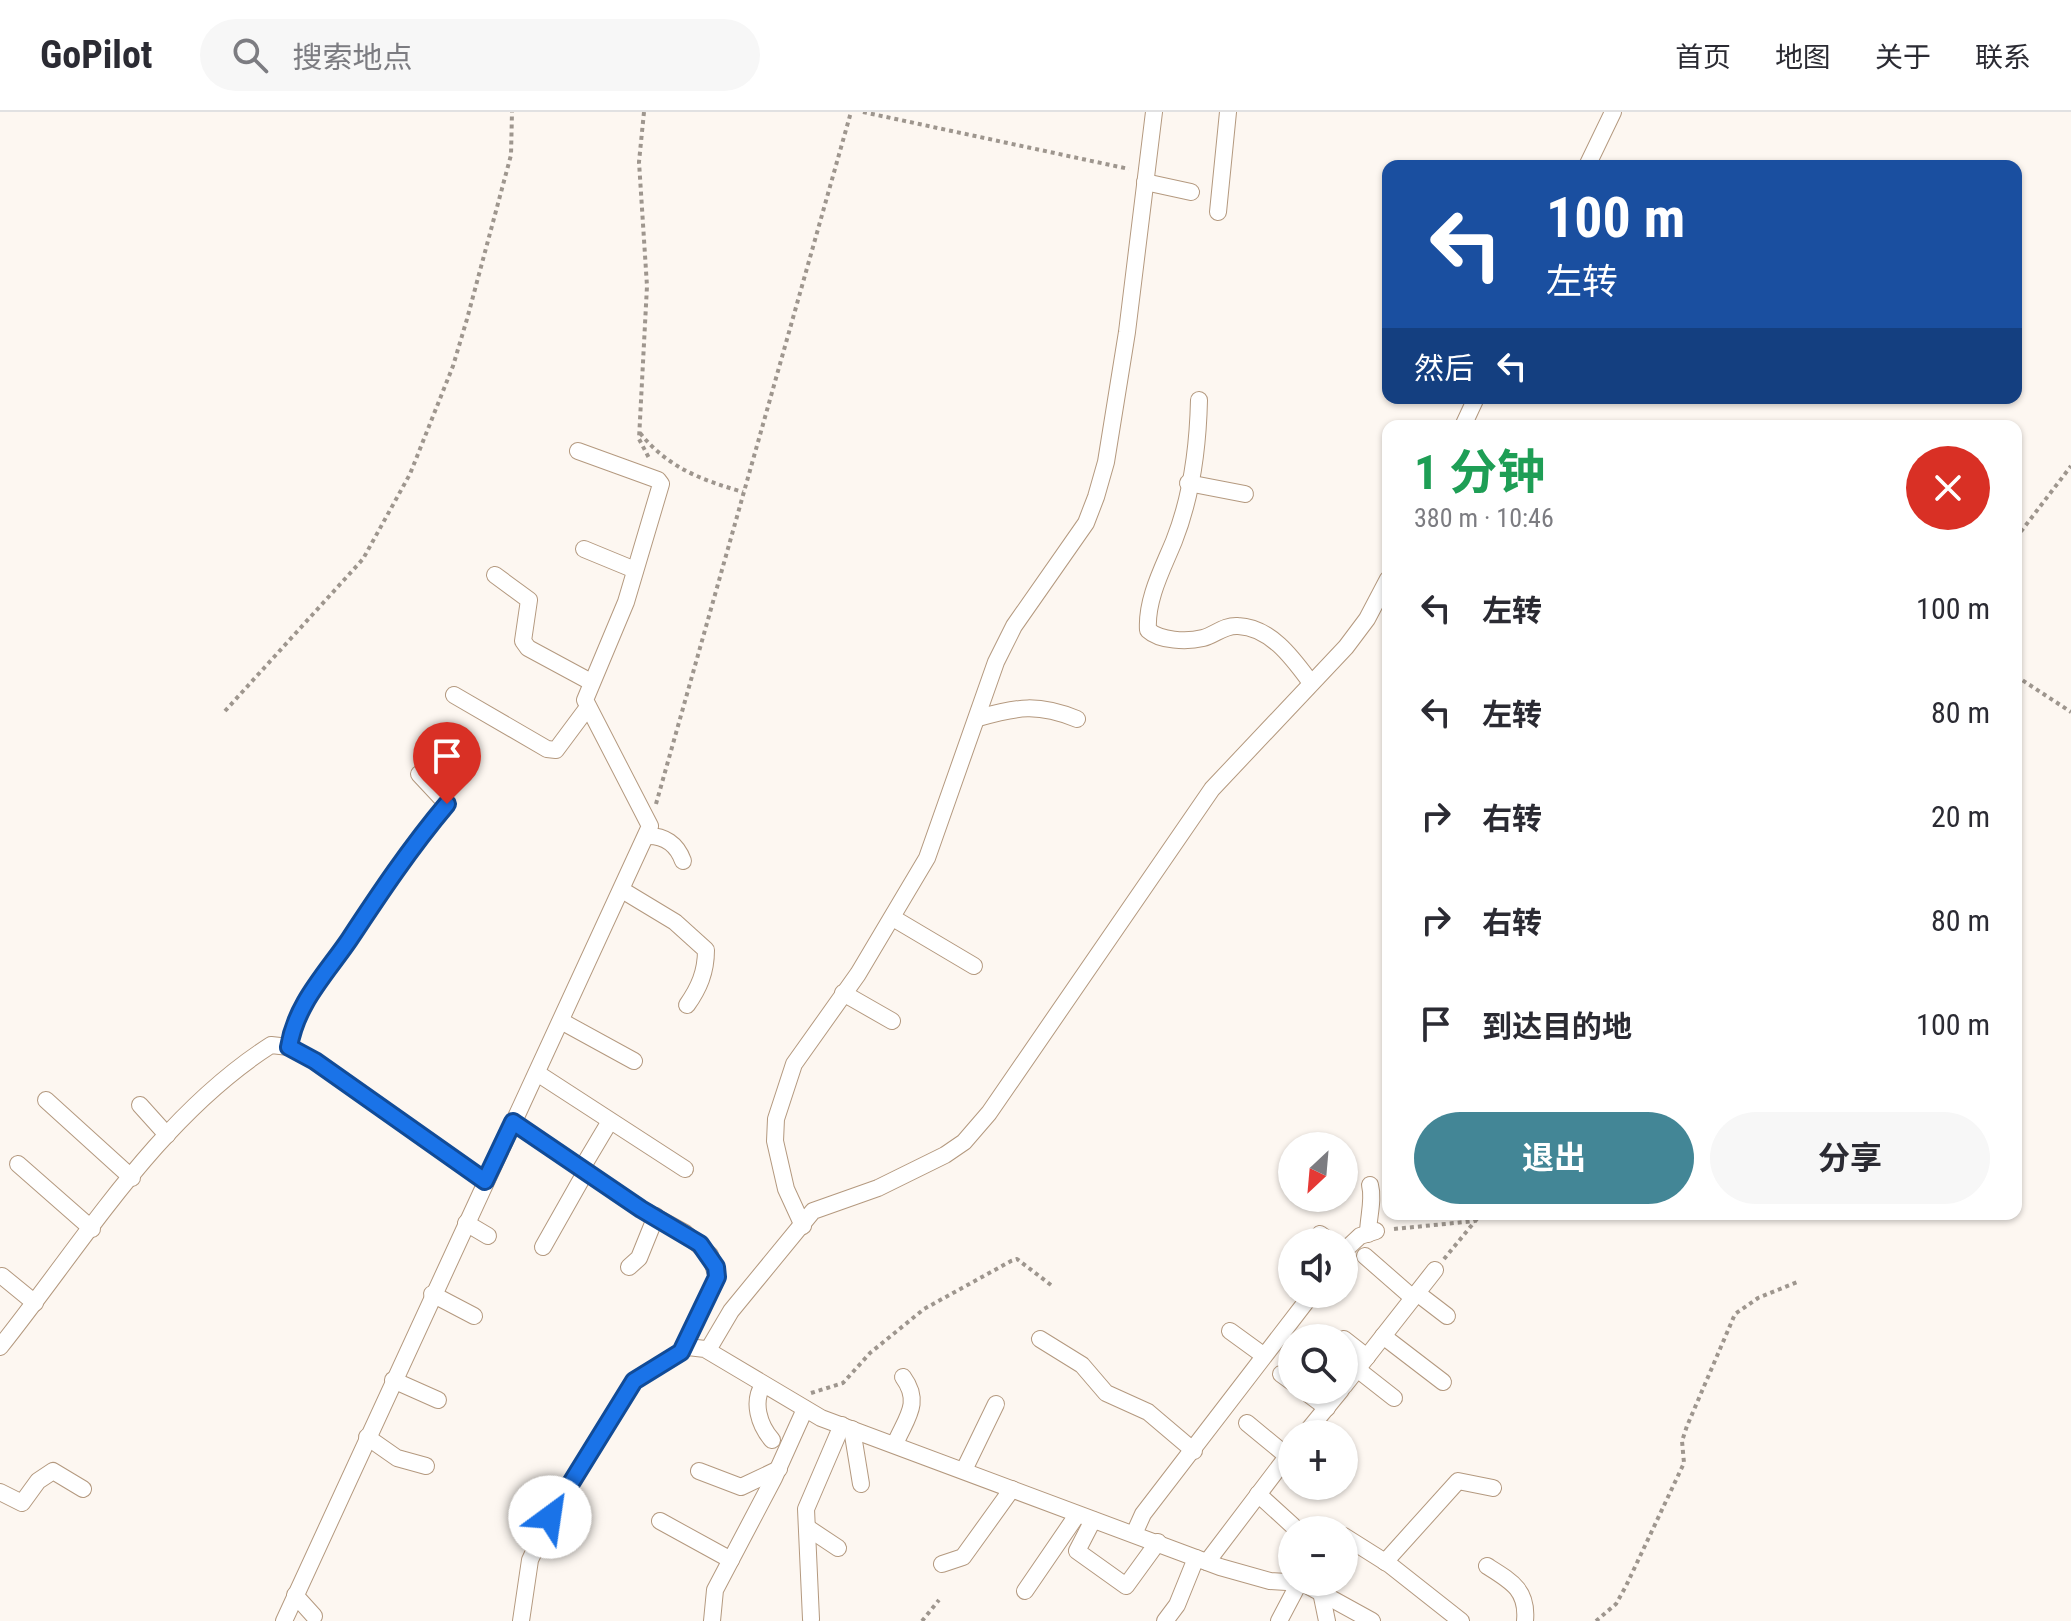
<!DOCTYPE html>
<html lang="zh">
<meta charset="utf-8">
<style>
body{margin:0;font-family:"Roboto Condensed","Noto Sans SC",sans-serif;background:#f7f7f7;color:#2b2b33;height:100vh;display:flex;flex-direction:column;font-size:30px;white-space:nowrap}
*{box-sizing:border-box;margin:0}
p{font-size:26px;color:#7c7c81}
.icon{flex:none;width:44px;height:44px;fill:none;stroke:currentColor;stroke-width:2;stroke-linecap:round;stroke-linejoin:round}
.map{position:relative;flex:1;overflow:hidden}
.panel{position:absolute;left:1382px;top:308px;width:640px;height:800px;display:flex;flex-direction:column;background:#fff;border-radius:16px;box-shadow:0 2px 6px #0004}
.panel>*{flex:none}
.top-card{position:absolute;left:1382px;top:48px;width:640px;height:244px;border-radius:16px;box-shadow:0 2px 6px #0004;background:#1a4fa0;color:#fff;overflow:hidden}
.needle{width:52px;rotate:206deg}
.buttons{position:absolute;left:1278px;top:1020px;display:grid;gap:16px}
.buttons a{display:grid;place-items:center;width:80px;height:80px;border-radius:50%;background:#fff;box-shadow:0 2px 6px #0004;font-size:40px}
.pin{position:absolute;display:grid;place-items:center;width:68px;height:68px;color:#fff;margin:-82px -34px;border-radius:50% 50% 50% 0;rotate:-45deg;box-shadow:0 0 8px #0007}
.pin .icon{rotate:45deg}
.me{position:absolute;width:88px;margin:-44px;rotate:31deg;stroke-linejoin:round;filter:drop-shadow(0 0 6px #0008)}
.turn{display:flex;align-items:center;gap:28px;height:168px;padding:0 32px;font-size:36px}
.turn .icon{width:104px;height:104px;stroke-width:2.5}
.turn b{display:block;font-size:56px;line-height:68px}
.then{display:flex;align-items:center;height:76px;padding:0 32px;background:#0003;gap:16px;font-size:30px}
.round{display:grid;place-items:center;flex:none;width:84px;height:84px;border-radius:42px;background:#f7f7f7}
.head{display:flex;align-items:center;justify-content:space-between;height:136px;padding:0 32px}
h1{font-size:48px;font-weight:700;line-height:60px;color:#1e9e55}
.button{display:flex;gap:16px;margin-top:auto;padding:16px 32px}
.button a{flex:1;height:92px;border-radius:48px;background:#438696;color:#fff;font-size:32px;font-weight:700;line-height:92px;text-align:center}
.button a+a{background:#f7f7f7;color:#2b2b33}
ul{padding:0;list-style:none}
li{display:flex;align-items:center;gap:24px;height:104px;padding:0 32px}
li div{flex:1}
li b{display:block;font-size:30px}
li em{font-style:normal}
header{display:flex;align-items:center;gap:48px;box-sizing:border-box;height:112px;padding:0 40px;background:#fff;border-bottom:2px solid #e1e1e2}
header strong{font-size:38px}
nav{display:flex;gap:44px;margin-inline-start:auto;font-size:28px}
.search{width:560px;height:72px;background:#f7f7f7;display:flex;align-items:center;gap:20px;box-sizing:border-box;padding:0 28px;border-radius:44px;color:#7c7c81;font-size:30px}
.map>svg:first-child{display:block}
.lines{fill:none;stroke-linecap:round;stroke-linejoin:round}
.street-casing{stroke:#b4997f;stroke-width:18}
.path{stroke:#9e968e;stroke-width:4;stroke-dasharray:4 4;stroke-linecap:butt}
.street{stroke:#fff;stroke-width:16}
.route-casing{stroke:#114b97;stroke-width:20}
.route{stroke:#1a73e8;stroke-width:14}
</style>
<header>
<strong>GoPilot</strong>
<div class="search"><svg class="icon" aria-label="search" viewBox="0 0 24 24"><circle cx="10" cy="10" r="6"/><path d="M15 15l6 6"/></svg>搜索地点</div>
<nav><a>首页</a><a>地图</a><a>关于</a><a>联系</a></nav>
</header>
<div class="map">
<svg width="2071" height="1509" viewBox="0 0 2071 1509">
<rect width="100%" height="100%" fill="#fdf7f1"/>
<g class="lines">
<g class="street-casing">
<g id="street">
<polyline points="1587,54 1613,0"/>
<polyline points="1145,70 1191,80"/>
<polyline points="1218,100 1228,0"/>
<path d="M 1199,288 C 1198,333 1191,386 1174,429 C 1163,456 1146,487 1148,518 C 1160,529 1187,530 1203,526 C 1215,523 1224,513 1238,514 C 1271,515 1294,548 1311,571"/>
<polyline points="1463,314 1476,286"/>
<polyline points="1188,371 1245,382"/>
<polyline points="584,437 635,458"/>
<polyline points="495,463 529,488 523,529 528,536 591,570"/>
<polyline points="454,583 547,637 556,638 588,595"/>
<path d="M 978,606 C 1018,595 1037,591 1077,607"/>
<path d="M 646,724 C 664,723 677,732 683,749"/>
<path d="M 622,778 L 675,810 L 706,838 C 706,860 699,876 687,893"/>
<polyline points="893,806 974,854"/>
<polyline points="843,881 892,909"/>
<polyline points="561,909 634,949"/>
<path d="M 289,935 C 296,892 325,863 349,828 C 380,781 410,736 447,692 L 419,662"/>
<polyline points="537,961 685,1057"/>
<polyline points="46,988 132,1066"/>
<polyline points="140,993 167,1023"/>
<polyline points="513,1010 641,1097 685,1121 710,1143 717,1165 681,1240"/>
<polyline points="18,1052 92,1117"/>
<polyline points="582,1056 610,1009"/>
<polyline points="466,1111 488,1124"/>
<polyline points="803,1114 786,1077 775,1029 776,1007 794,952 858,862 927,746 996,550 1014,514 1086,411 1096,385 1106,350 1127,220 1154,0"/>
<polyline points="1320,1122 1331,1130"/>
<path d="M 1368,1122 C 1368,1106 1374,1088 1370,1073"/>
<polyline points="543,1135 586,1059"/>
<polyline points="1344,1139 1360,1124 1376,1119"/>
<polyline points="1365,1144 1413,1186"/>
<polyline points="629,1155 639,1146 656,1104"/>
<polyline points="2,1164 35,1191"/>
<polyline points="1417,1181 1447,1204"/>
<polyline points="432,1182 474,1204"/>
<polyline points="1230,1219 1263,1243"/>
<polyline points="1383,1224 1443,1270"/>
<polyline points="1040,1227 1082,1253 1106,1281 1148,1300 1194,1339"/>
<polyline points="1344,1227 1367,1245"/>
<path d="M 0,1235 C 83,1131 157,1006 271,933 L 289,935 L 315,949 L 485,1069"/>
<polyline points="708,1238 731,1199 813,1099 878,1076 945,1043 964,1030 989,1001 1212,677 1346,535 1367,507 1388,467"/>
<polyline points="1357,1257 1394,1286"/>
<polyline points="1281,1262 1292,1270"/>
<polyline points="393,1268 438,1288"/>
<path d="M 763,1273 C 752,1290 759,1313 772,1328"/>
<polyline points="1344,1274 1435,1158"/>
<polyline points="1303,1278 1327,1296"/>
<polyline points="1247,1311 1287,1344"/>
<polyline points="852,1317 861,1372"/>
<polyline points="1305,1322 1341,1278"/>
<polyline points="367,1325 397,1346 426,1354"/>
<path d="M 895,1332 C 906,1306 922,1291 903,1265"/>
<polyline points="964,1358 996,1292"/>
<polyline points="699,1359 741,1375 779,1357"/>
<polyline points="0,1380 22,1391 38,1369 53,1359 83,1377"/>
<polyline points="1258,1382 1293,1414"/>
<polyline points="1093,1408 1077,1439 1126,1474 1158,1430"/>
<polyline points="660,1409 731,1448"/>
<polyline points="808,1416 838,1436"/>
<polyline points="1134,1422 1143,1402 1312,1182"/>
<polyline points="1344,1424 1390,1453 1461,1509"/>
<polyline points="1207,1450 1292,1338"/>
<polyline points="1385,1450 1458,1369 1493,1376"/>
<polyline points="942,1452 963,1445 1012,1377"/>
<path d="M 1487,1454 C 1511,1469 1528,1478 1525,1509"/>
<polyline points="1025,1479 1077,1403"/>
<polyline points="1321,1480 1327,1509"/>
<polyline points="295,1483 314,1504"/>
<polyline points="811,1507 806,1397 842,1313"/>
<polyline points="284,1509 650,714 585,588 626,490 661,372 658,368 578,339"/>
<polyline points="521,1509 530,1448 550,1405 634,1269 688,1235 705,1237 821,1306 1220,1455 1270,1469 1303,1471 1372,1509"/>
<polyline points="712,1509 715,1478 774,1366 805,1297"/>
<polyline points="1165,1509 1177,1493 1196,1446"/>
<polyline points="1279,1509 1299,1471"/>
</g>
</g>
<g class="path">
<polyline points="644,0 639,50 647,174 639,327 649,346"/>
<polyline points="863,0 1129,57"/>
<path d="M 640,321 C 668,356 702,368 743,380"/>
<polyline points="2016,426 2071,354"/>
<polyline points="2016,564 2071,600"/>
<polyline points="225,599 363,447 410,362 453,254 467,207 511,43 512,0"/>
<polyline points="656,692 851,0"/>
<polyline points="1394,1117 1475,1109"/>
<polyline points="1444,1147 1481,1102"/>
<polyline points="811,1281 843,1271 870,1241 924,1197 1011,1149 1017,1147 1051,1173"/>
<polyline points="922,1509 939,1488"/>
<polyline points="1596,1509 1616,1492 1626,1474 1684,1351 1682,1329 1687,1314 1735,1202 1758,1186 1800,1169"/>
</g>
<use href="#street" class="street"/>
</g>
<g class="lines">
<g class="route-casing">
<path id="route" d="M 447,692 C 410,736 380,781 349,828 C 325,863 296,892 289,935 L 315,949 L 485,1069 L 513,1010 L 641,1097 L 700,1132 L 716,1155 L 717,1165 L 681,1240 L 634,1269 L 550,1405"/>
</g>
<use href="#route" class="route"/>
</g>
</svg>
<div class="buttons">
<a><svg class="needle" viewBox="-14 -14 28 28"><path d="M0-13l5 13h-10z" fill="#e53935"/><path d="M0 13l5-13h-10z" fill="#7c7c81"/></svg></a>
<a><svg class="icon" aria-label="sound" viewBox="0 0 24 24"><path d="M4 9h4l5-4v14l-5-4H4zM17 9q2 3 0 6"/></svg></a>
<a><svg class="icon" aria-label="search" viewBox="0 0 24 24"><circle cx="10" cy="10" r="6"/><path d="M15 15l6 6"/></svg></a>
<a>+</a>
<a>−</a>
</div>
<div class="pin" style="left:447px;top:692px;background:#d93025"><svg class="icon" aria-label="arrive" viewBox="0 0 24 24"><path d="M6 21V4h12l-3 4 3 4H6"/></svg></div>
<svg class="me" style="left:550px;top:1405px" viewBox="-20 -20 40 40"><circle r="19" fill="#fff"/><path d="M0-13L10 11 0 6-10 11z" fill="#1a73e8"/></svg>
<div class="top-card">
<div class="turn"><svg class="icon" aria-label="left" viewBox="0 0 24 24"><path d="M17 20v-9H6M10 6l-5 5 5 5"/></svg><div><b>100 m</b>左转</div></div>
<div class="then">然后<svg class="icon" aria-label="left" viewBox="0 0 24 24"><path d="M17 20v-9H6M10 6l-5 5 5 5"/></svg></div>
</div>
<section class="panel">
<div class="head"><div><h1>1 分钟</h1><p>380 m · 10:46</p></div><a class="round" style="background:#d93025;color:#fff"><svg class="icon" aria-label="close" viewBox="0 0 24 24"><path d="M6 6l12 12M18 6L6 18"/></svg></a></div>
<ul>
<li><svg class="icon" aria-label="left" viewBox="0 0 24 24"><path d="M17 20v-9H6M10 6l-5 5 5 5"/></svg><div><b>左转</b></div><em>100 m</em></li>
<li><svg class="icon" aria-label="left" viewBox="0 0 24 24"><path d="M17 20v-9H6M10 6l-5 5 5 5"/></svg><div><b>左转</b></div><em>80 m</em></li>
<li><svg class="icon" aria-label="right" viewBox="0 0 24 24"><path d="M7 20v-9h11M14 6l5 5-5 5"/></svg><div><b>右转</b></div><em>20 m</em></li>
<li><svg class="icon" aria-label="right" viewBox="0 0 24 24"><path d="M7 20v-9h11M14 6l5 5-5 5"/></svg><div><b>右转</b></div><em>80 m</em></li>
<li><svg class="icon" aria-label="arrive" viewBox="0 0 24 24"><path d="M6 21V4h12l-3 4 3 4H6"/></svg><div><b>到达目的地</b></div><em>100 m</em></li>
</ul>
<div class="button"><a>退出</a><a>分享</a></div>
</section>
</div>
